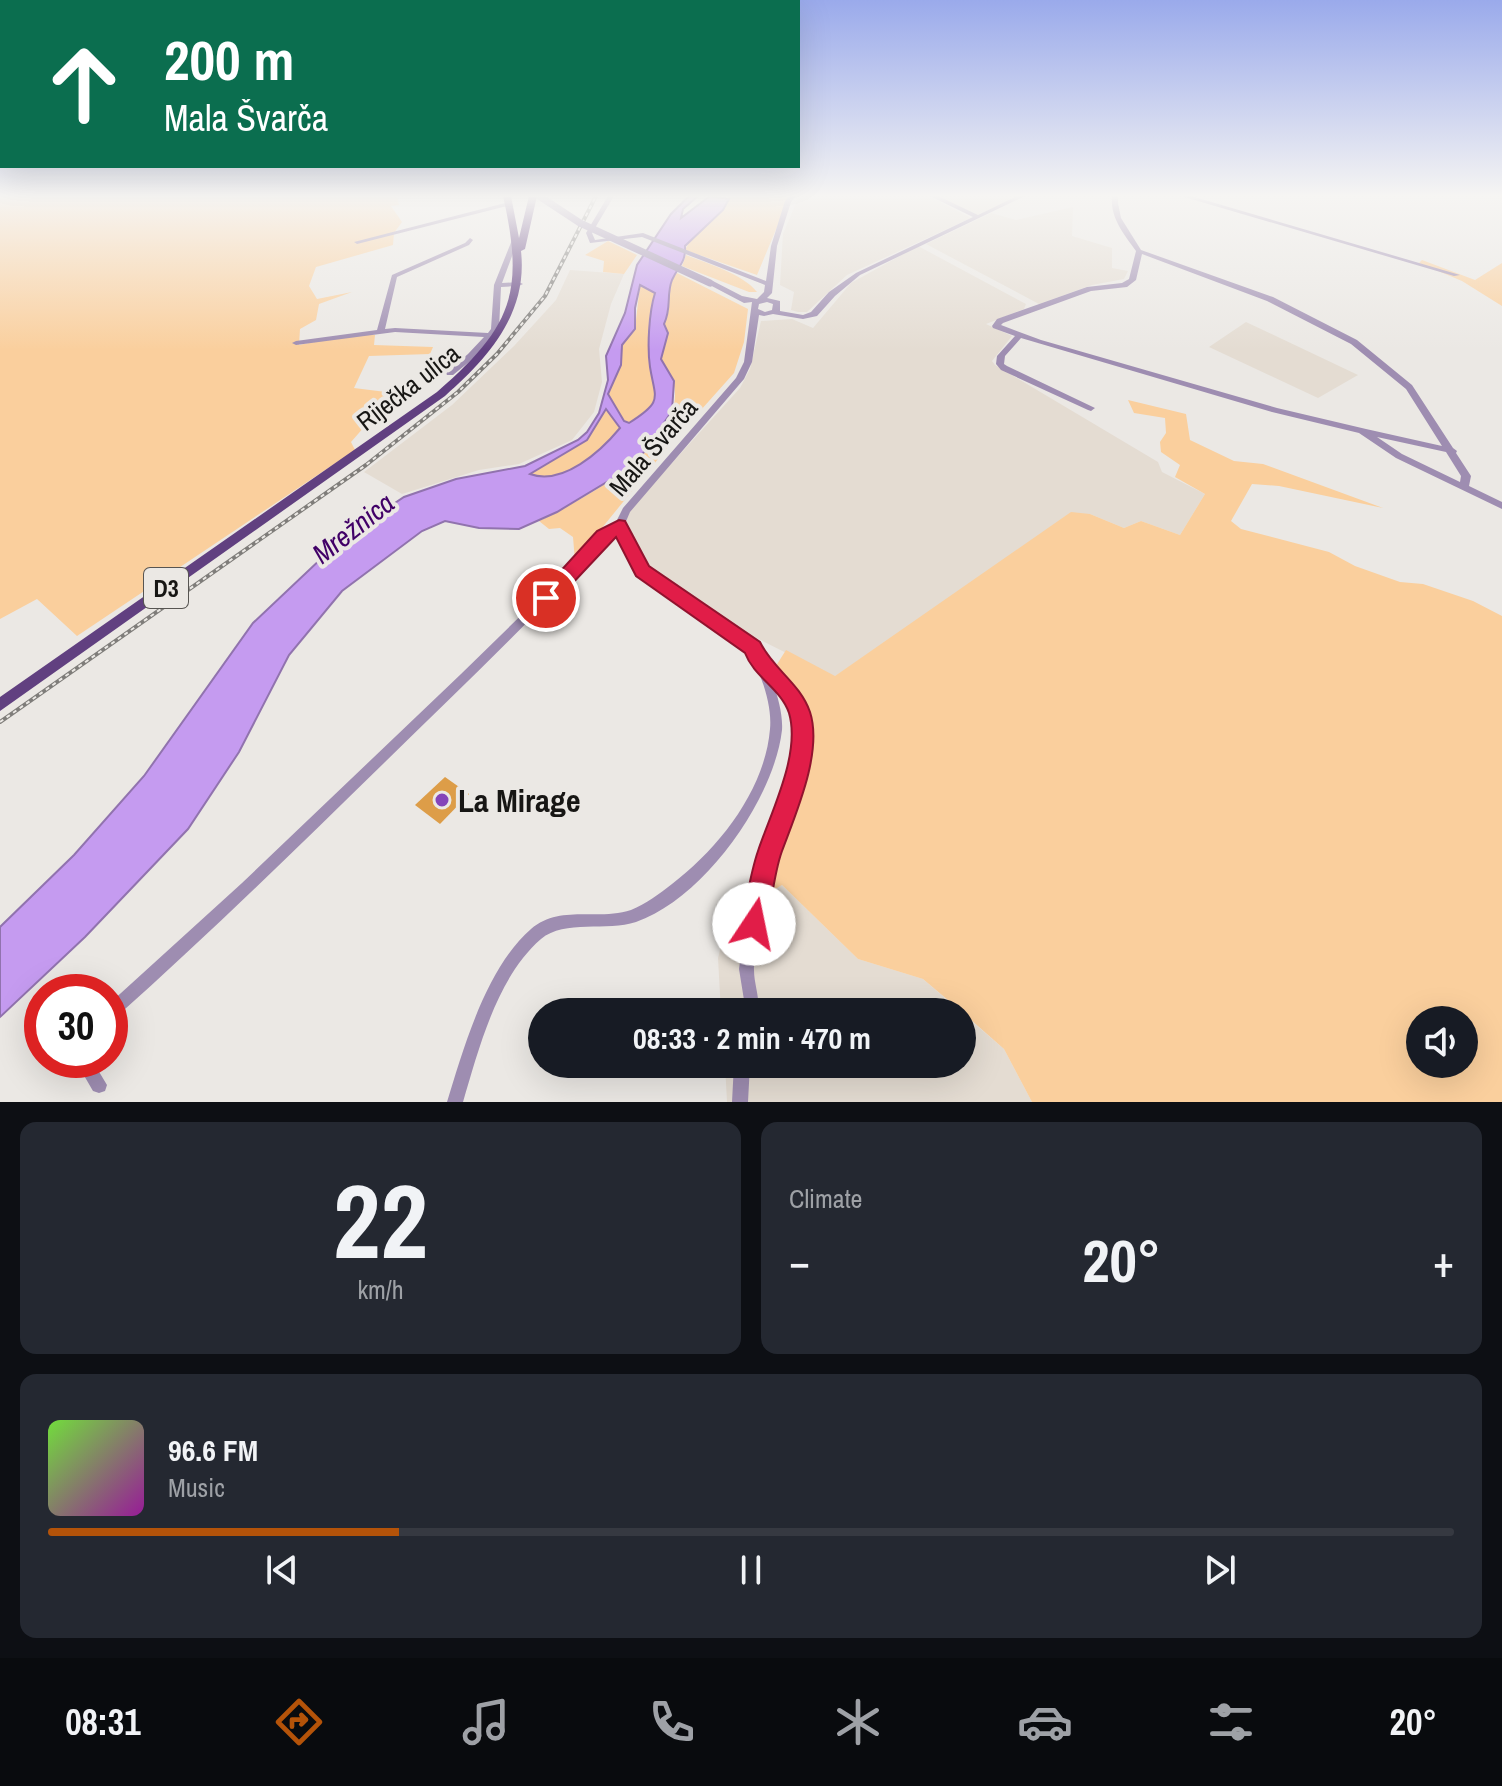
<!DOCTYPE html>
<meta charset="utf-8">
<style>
:root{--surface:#171b24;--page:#242831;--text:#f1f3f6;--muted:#9ea1a6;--line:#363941;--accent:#b45309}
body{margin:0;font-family:"Archivo Narrow",sans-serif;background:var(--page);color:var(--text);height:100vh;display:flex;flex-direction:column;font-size:30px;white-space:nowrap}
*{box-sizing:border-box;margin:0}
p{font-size:26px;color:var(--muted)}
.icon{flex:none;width:44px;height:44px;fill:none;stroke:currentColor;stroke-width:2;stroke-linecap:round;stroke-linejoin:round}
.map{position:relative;height:1102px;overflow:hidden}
.details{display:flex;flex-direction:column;gap:20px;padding:20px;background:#0d0f14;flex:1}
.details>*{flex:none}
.hud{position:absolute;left:0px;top:0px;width:800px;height:168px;box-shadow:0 8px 32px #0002;background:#0b6e4f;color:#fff;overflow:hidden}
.buttons{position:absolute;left:1406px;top:1006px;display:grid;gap:16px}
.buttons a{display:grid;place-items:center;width:72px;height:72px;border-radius:50%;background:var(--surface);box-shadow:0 8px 32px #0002;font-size:40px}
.speed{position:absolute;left:24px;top:974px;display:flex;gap:16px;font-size:40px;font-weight:700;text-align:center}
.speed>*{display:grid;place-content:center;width:104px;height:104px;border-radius:50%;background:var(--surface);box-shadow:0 8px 32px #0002;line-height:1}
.speed .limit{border:12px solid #d22;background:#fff;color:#111}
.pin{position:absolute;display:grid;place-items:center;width:68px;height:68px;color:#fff;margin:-34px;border:4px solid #fff;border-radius:50%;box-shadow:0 2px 8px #0007}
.me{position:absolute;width:88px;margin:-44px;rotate:11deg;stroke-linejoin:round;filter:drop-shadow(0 0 6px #0008)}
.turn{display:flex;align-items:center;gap:28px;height:168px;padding:0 32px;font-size:36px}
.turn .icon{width:104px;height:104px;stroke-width:2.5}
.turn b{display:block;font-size:56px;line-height:68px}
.big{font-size:60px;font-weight:700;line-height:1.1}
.details .card{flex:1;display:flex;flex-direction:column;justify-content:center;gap:12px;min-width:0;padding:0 28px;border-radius:16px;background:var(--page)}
.details .dial{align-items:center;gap:0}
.dial b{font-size:104px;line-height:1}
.song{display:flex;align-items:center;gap:24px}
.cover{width:96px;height:96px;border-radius:12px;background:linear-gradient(135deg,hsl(100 70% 55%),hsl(300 70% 35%))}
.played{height:8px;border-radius:4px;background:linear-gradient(90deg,var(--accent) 25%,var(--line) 25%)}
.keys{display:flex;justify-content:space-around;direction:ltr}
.heat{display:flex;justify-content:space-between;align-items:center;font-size:44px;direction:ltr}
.details .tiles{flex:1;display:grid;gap:20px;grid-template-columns:1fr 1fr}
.card:last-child{grid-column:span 2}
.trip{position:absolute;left:528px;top:998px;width:448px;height:80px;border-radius:40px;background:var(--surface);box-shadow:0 8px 32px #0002;font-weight:700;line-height:80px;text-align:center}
.tab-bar{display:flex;height:128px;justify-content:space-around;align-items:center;background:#090b0e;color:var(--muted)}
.tab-bar .icon{width:56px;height:56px}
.tab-bar .current{color:var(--accent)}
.tab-bar b{font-size:36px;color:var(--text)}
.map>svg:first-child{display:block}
.built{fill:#e4dcd2}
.green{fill:#facf9d;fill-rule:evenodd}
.water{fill:#c59bf0;stroke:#9173ae;stroke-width:2;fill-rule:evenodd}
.building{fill:#dd9d48}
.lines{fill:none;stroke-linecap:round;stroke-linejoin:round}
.minor{fill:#9e8db1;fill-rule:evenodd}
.major{fill:#614080;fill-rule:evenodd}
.rail-casing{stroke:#7f7d7a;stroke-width:4}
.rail{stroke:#ebe8e4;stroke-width:2;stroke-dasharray:4;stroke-linecap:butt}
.minor-bridge{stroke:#9e8db1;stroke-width:7}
.route{fill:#e11d48;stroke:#92132f;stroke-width:2}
.poi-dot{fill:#8444b9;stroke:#ebe8e4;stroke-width:3}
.labels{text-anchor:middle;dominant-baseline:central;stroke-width:8;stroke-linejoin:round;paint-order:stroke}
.shield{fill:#ebe8e4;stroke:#575552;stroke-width:2}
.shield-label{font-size:24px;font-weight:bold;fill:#171614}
.street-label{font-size:26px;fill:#171614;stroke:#ebe8e4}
.water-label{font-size:28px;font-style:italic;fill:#410067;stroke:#ebe8e4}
.near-poi-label{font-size:32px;font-weight:bold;fill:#171614;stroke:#ebe8e4;text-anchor:start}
</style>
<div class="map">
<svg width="1502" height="1102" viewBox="0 0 1502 1102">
<rect width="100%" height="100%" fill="#ebe8e4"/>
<!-- built -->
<path class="built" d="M799,196H928L971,218L847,275L807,312H798L791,310L794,292L780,285L783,234Z
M937,196H1017L978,215Z
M1073,207L1072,236L1112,248V268L1128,271L1124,279L1092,285L1039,304L926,244L991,213L1016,220Z
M918,246L1026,304L1024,309L986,324L1012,336L992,361L995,365L1158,462L1162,472L1205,494L1180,535L1141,521L1124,528L1090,514L925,615L834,677L711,615L648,569L624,526V516L740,388L750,369L761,321L792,319L813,328L851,283Z
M570,270L624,274L611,304L599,349L602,382L594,412L572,440L519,464L479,470L402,494L364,472L452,405L514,346L556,300Z
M1246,322L1358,375L1318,398L1209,347Z
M782,885L858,959L923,979L961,1012H721L718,958L730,911L751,904Z
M962,1013L1004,1049L1032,1102H727L725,1064H962Z"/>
<!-- green -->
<path class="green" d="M0,196H397L399,205L391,206L402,222L394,233L393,245L316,267L309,286L317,299L352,292L319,304L316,320L300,329L299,345L349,335H375L374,345L433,347L430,354L369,356L354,388L394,393L351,442L355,450L77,636L37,599L0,619Z
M728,196H790L757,275L685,250L693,235L727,204Z
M608,241L637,255L624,274L603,272L604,261L585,255Z
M686,255C709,264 743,274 757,292H749L682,266Z
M1422,260L1475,280L1502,263V306L1462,281L1419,263Z
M677,273L748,309L744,342L734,373L667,448L575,561L573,537L560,528L549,529L539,521C583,499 677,451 675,393C675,380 666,371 661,359L668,333L664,324C672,308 665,286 677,273Z
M640,285L655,293C649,312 647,347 650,367C655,399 664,401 629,423L624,421L608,394L621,365L622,345L635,329Z
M1128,400L1186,414L1190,440L1234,461L1263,464L1383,508L1279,486L1252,484L1231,521L1241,529L1329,552L1355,566L1400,582L1423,584L1473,601L1502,616V1102H1032L1004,1049L962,1012L923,979L858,959L782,885L751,904L762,856L779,819L795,733L788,700L769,677L786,650L835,676L1071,512L1090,514L1124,528L1141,521L1180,535L1205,494L1175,477L1180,465L1161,452L1160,442L1166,433L1165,418L1134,413ZM1420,1020H1464V1064H1420Z
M606,409L620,428C601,452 563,487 529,473C559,454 587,441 606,409Z"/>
<!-- water -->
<path class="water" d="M689,196H698L683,209L681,218L710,196L729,199L723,210L685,246C686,263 678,266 672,280C666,295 672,307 664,324L668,333L661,359L674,381L672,411L635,465L557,512L519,529L479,528L445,521L422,531L342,591L289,655L239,752L188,829L85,937L0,1017V927L74,855L144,776L253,623L344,537L404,497L456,479L525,466L578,440L587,432L599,413L608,380L606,356L625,313L637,265L671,214ZM640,285L655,293C649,312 647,347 650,367C655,399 664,401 629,423L624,421L608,394L621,365L622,345L635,329V308ZM606,409L620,428C601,451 563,486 530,474L587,440Z"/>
<!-- building -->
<path class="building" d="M445,777L469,794L440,824L415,805Z"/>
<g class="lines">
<!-- minor -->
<path class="minor" d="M608,196H614L592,233L595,240L643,233L766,281L771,246L785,201L789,196H796L791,202L777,246L772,293L767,298L780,301V311L803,315L811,312L829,292L856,273L973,217L930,196H938L978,215L1017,196H1025L860,275L835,296L817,316L803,319L773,314L764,316L759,315L752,362L744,379L630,512L624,526C630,539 636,551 646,562C674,597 720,612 752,642C758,648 762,656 767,662C781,676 797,690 804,709C821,758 776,853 765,904C760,925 753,948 754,970C754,984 760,997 758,1012H744V1000L739,969L743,940L756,882L782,806L794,753L796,731L793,712L784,695L773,683C778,697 783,715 782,730C774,800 703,899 636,922C607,932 565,919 541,939C497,977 479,1048 463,1102H447C464,1047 486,968 531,929C560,904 598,921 631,910C646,904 659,894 672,884C719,848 765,790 770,729C772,708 764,683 755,664C740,631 684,608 656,585C639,571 627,553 617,532L607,539C536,616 460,689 384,763C296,849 207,936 115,1018L110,1020V1003L242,883L461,674L546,591L601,533L615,524L623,508L736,378L744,362L752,302L744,303L706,283L713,281L742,296L757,299L764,292L765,285L642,237L590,243L586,233ZM767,302L773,304L772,310L765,312L758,309L759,304Z
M1112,196H1118V203L1121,218L1141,250L1273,297L1357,340L1412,385L1453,448L1457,451L1456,453L1471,476L1469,486L1502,502V509L1396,458L1359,433L1272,412L1021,338L1005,356L1004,364L1007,366L1095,408L1091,411L1088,410L1001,370L996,364L997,356L1015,336L993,328L992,326L997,319L1087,287L1122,283L1129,279L1136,251C1124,234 1110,218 1112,196ZM1142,254L1267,301L1351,344L1406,389L1442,446L1366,429L1277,408L1041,340L1001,325L1003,323L1091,291L1127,287L1136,280ZM1377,437L1446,452L1461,476L1460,482L1402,454Z
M1181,196H1191L1460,275L1454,276Z
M509,202L512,204L511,205L357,244L354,242Z
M470,238L473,240L469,245L397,277L385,329L395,328L488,333L491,329L494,285L512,240L517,239L518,240L502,283L519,282L523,284L519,286L501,287L499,329L474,358L453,375H447L446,373L468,354L484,337L395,332L296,345L292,343L296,341L377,330L392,275L465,243Z
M75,1060H92L107,1085L105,1091L99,1093L93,1091Z
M734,1064H750L748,1102H732Z"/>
<!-- major -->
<path class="major" d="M503,196H511L519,238L529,196H537L525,249L521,251C528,314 488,358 445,396L0,711V697L437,392C512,327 525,293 503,196Z"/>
<!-- rail casing -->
<g class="rail-casing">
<path id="rail" d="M0,722L366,465L458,392L497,354L545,296L596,196"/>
</g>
<!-- rail -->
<use href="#rail" class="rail"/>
<!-- minor-bridge -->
<path class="minor-bridge" d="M539,196L580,223L710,283"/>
</g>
<!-- sky -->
<linearGradient id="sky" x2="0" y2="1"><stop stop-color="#9aaaeb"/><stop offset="0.56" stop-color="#f6f5f3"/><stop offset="1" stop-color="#f6f5f3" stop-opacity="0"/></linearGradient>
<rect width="1502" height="350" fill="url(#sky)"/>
<!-- route -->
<path class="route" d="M619,520L625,521L649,566L760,642C773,669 800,683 810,712C823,752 796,813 782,851C774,873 772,900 767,924L763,933L754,936L745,933L741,924C747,900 750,874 758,851C771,812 801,754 789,713C781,689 754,677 745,653L636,576L616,537L553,604L546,606L536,598L597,531Z"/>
<!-- markers -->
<circle class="poi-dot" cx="442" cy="800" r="8"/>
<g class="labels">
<!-- shield labels -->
<rect class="shield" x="144" y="568" width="44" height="40" rx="6"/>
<g class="shield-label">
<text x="166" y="588">D3</text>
</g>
<!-- street labels -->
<g class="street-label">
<text transform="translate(408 387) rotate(-38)">Riječka ulica</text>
<text transform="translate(653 447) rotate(-49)">Mala Švarča</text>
</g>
<!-- water labels -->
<g class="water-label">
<text transform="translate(353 528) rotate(-38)">Mrežnica</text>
</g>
<!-- near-poi labels -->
<g class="near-poi-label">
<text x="458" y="800">La Mirage</text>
</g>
</g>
</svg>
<div class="buttons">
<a><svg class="icon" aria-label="sound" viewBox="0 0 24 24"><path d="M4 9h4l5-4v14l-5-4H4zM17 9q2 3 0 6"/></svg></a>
</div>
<div class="speed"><div class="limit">30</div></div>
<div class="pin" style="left:546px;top:598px;background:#d93025"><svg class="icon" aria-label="arrive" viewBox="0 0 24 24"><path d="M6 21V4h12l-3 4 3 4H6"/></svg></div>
<svg class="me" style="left:754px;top:924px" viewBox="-20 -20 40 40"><circle r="19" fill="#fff"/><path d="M0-13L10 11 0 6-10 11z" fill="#e11d48"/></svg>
<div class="trip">08:33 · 2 min · 470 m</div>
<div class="hud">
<div class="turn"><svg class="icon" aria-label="ahead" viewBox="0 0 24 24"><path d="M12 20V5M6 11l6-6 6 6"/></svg><div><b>200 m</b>Mala Švarča</div></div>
</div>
</div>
<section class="details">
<div class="tiles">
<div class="card dial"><b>22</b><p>km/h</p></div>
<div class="card"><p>Climate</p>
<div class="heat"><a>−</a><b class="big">20°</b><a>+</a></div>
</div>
<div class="card">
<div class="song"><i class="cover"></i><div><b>96.6 FM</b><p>Music</p></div></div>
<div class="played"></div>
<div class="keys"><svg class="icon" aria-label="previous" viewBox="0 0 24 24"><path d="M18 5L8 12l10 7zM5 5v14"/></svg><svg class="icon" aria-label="pause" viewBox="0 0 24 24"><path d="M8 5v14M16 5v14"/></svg><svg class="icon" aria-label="next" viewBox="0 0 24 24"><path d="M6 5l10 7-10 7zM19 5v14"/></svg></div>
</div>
</div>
</section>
<nav class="tab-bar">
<b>08:31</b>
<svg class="icon current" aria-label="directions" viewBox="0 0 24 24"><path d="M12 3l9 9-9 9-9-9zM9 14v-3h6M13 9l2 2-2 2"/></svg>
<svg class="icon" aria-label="music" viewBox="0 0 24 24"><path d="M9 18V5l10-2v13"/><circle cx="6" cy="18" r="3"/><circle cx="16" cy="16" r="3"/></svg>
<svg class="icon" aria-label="phone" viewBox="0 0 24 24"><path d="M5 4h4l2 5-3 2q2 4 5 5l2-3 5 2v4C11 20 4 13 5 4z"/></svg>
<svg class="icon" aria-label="climate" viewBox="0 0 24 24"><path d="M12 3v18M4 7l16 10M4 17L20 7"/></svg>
<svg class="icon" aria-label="car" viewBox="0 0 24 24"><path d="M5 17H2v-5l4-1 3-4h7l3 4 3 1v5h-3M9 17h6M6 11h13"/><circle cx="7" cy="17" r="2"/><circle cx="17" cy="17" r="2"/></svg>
<svg class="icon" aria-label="filters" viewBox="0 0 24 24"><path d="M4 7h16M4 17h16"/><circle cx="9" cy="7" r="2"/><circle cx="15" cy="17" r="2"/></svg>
<b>20°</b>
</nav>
